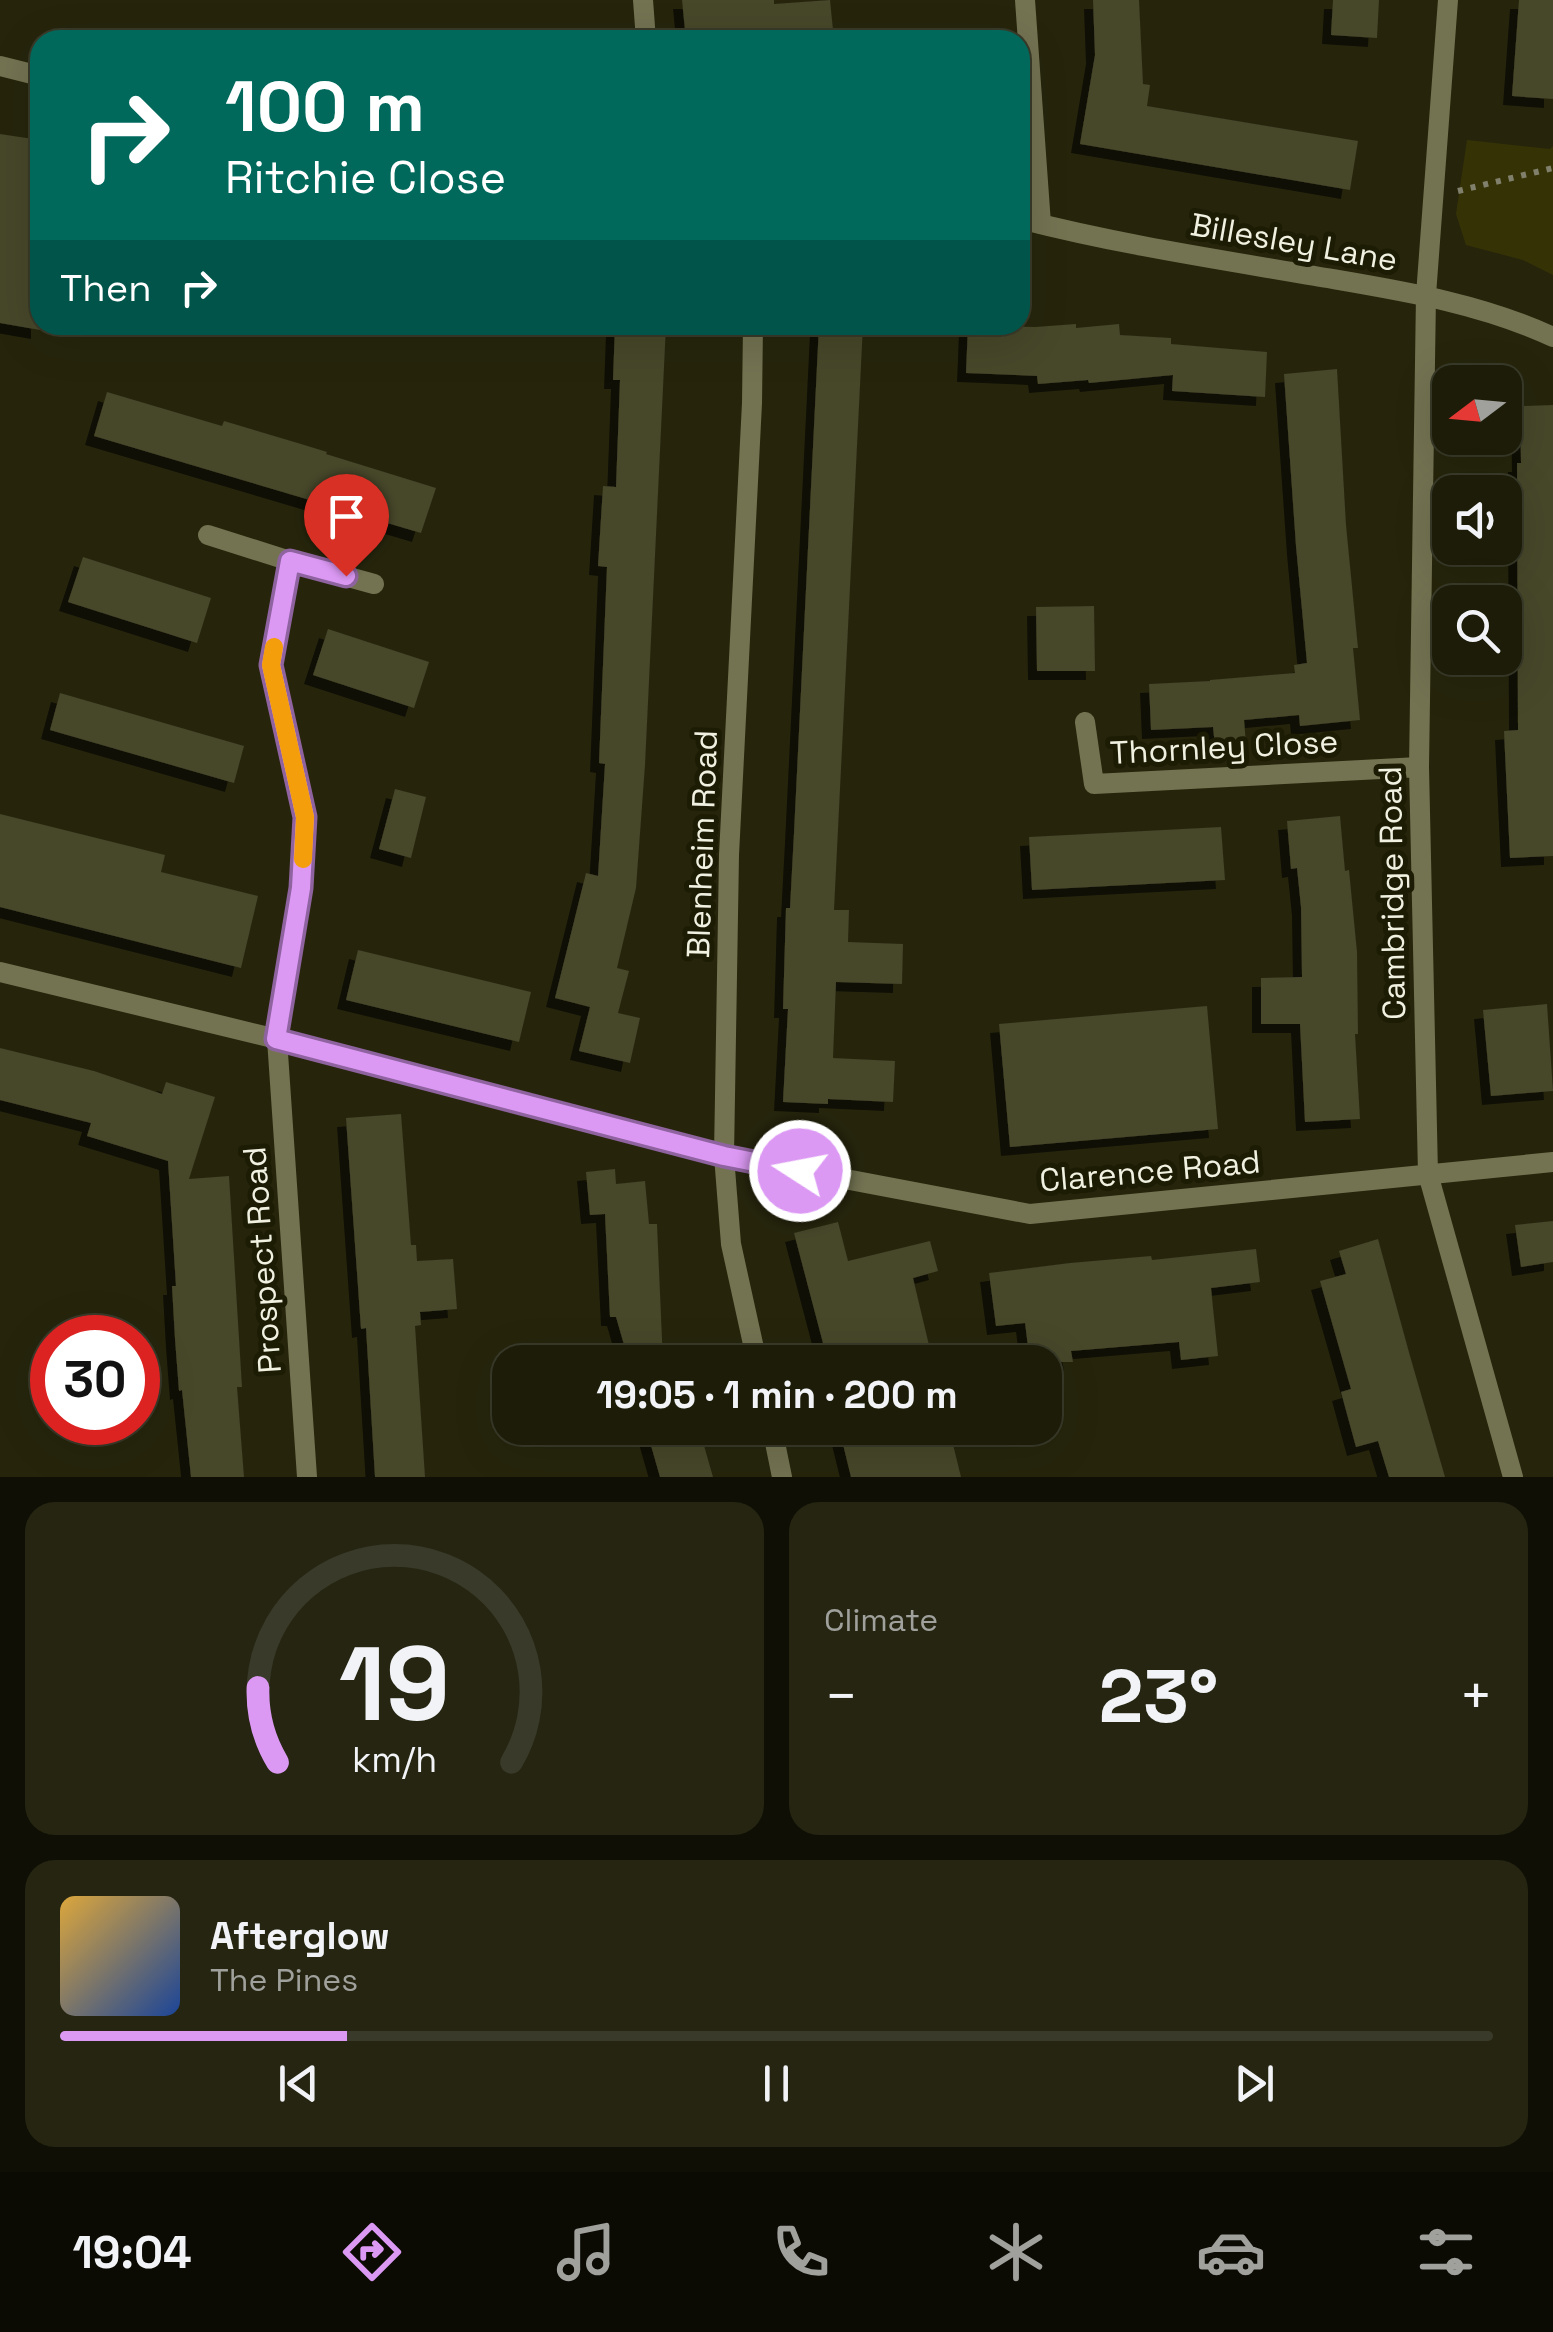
<!DOCTYPE html>
<meta charset="utf-8">
<style>
:root{--surface:#1c1c09;--page:#252512;--text:#f1f3f6;--muted:#a0a19c;--line:#3a3a2a;--accent:#dc99f4}
body{margin:0;font-family:"Space Grotesk",sans-serif;background:var(--page);color:var(--text);height:100vh;display:flex;flex-direction:column;font-size:38px;white-space:nowrap}
*{box-sizing:border-box;margin:0}
p{font-size:32px;color:var(--muted)}
.icon{flex:none;width:55px;height:55px;fill:none;stroke:currentColor;stroke-width:2;stroke-linecap:round;stroke-linejoin:round}
.map{position:relative;height:1477px;overflow:hidden}
.side{display:flex;flex-direction:column;gap:25px;padding:25px;background:#0f0f05;flex:1}
.side>*{flex:none}
.guide{position:absolute;left:30px;top:30px;width:1000px;height:305px;border-radius:30px;box-shadow:0 10px 40px #0002,0 0 0 2px var(--line);background:#00695c;color:#fff;overflow:hidden}
.needle{width:65px;rotate:254deg}
.buttons{position:absolute;left:1432px;top:365px;display:grid;gap:20px}
.buttons a{display:grid;place-items:center;width:90px;height:90px;border-radius:20px;background:var(--surface);box-shadow:0 10px 40px #0002,0 0 0 2px var(--line);font-size:50px}
.speed{position:absolute;left:30px;top:1315px;display:flex;gap:20px;font-size:50px;font-weight:700;text-align:center}
.speed>*{display:grid;place-content:center;width:130px;height:130px;border-radius:50%;background:var(--surface);box-shadow:0 10px 40px #0002,0 0 0 2px var(--line);line-height:1}
.speed .limit{border:15px solid #d22;background:#fff;color:#111}
.pin{position:absolute;display:grid;place-items:center;width:85px;height:85px;color:#fff;margin:-102px -42px;border-radius:50% 50% 50% 0;rotate:-45deg;box-shadow:0 0 10px #0007}
.pin .icon{rotate:45deg}
.me{position:absolute;width:110px;margin:-55px;rotate:281deg;stroke-linejoin:round;filter:drop-shadow(0 0 8px #0008)}
.turn{display:flex;align-items:center;gap:35px;height:210px;padding:0 30px;font-size:45px}
.turn .icon{width:130px;height:130px;stroke-width:2.5}
.turn b{display:block;font-size:70px;line-height:85px}
.then{display:flex;align-items:center;height:95px;padding:0 30px;background:#0003;gap:20px;font-size:38px}
.big{font-size:75px;font-weight:700;line-height:1.1}
.side .widget{flex:1;display:flex;flex-direction:column;justify-content:center;gap:15px;min-width:0;padding:0 35px;border-radius:30px;background:var(--page)}
.side .dial{align-items:center;gap:0}
.dial svg{height:260px;overflow:visible;fill:none;stroke:var(--line);stroke-width:7;stroke-linecap:round;text-anchor:middle}
.dial text{fill:var(--text);stroke:none}
.song{display:flex;align-items:center;gap:30px}
.cover{width:120px;height:120px;border-radius:15px;background:linear-gradient(135deg,hsl(40 70% 55%),hsl(220 70% 35%))}
.played{height:10px;border-radius:5px;background:linear-gradient(90deg,var(--accent) 20%,var(--line) 20%)}
.keys{display:flex;justify-content:space-around;direction:ltr}
.heat{display:flex;justify-content:space-between;align-items:center;font-size:55px;direction:ltr}
.side .tiles{flex:1;display:grid;gap:25px;grid-template-columns:1fr 1fr}
.widget:last-child{grid-column:span 2}
.trip{position:absolute;left:492px;top:1345px;width:570px;height:100px;border-radius:30px;background:var(--surface);box-shadow:0 10px 40px #0002,0 0 0 2px var(--line);font-weight:700;line-height:100px;text-align:center}
.dock{display:flex;height:160px;justify-content:space-around;align-items:center;background:#0b0b04;color:var(--muted)}
.dock .icon{width:70px;height:70px}
.dock .on{color:var(--accent)}
.dock b{font-size:45px;color:var(--text)}
.map>svg:first-child{display:block}
.green{fill:#353305}
.building{fill:#46462c;filter:url(#shadow)}
.lines{fill:none;stroke-linecap:round;stroke-linejoin:round}
.path{stroke:#81806c;stroke-width:6;stroke-dasharray:5 8;stroke-linecap:butt}
.minor{stroke:#737352;stroke-width:20}
.tertiary{stroke:#737352;stroke-width:20}
.route-casing{stroke:#8f639f;stroke-width:25}
.route{stroke:#dc99f4;stroke-width:18}
.slow{stroke:#f59e0b;stroke-width:18}
.labels{text-anchor:middle;dominant-baseline:central;stroke-width:10;stroke-linejoin:round;paint-order:stroke}
.street-label{font-size:32px;fill:#f1f1e2;stroke:#1c1b03}
</style>
<div class="map">
<svg width="1553" height="1477" viewBox="0 0 1553 1477">
<defs>
<filter id="shadow"><feDropShadow dx="-9" dy="9" stdDeviation="0" flood-color="#0009"/></filter>
</defs>
<rect width="100%" height="100%" fill="#26250c"/>
<!-- green -->
<path class="green" d="M1467,140L1550,149L1553,146V275L1523,260L1466,245L1456,214Z"/>
<!-- building -->
<path class="building" d="M682,0H774V4L830,0L834,40H686Z
M1093,0H1139L1143,84L1150,85L1147,106L1358,141L1350,190L1080,144L1095,55Z
M1333,0H1379L1377,38L1331,35Z
M1519,0H1553V99L1512,96Z
M0,134L40,140V330L0,323Z
M1076,324V328L1119,324L1120,335L1171,338V344L1267,352L1265,397L1172,391L1173,375L1089,383L1088,380L1038,384L1037,376L966,373L968,325L1035,327Z
M615,325H666L645,765L636,888L617,968L629,971L618,1013L640,1018L630,1063L579,1051L590,1007L555,998L586,873L598,876L605,764L599,763L607,567L598,566L603,486L616,487L620,380H613Z
M819,325H863L834,910H849L848,942L903,944L902,984L836,982L833,1058L895,1061L893,1102L828,1099V1104L783,1102L788,1009H783L786,908H790L794,833Z
M1337,369L1346,525L1358,648H1353L1360,720L1300,726L1299,715L1244,720L1246,744L1215,746L1213,727L1151,730L1149,684L1210,681V680L1295,673L1294,665L1307,663L1296,546L1284,374Z
M107,392L222,426L224,421L301,444L327,452L326,454L436,488L421,533L94,436Z
M1553,405V856L1510,858L1504,731L1518,730L1517,463H1521L1520,406Z
M83,557L211,598L197,643L68,602Z
M1094,606L1095,671H1037L1036,607Z
M328,629L429,662L414,708L313,675Z
M60,693L244,746L234,783L50,730Z
M395,789L426,797L411,858L379,849Z
M0,814L165,855L161,872L258,896L241,968L0,907Z
M1340,816L1345,871L1349,870L1357,952L1358,1034H1355L1360,1119L1305,1122L1300,1024H1261V978L1302,977L1301,907L1297,868L1291,869L1287,821Z
M1221,827L1225,880L1032,890L1029,837Z
M358,950L531,992L519,1042L346,1000Z
M1547,1004L1553,1091L1491,1096L1483,1010Z
M1207,1006L1218,1129L1010,1147L999,1024Z
M0,1048L94,1071L162,1094L166,1082L215,1097L189,1179L229,1176L242,1387H237L244,1477H191L182,1390L179,1391L175,1339L172,1286H176L168,1161L87,1136L91,1123L0,1100Z
M401,1114L411,1245H416L417,1261L453,1259L457,1309L420,1312L421,1325L415,1326L425,1477H375L366,1328L361,1329L346,1118Z
M615,1169L616,1184L645,1181L649,1224H657L663,1362H629L616,1317H610L605,1214L590,1215L586,1172Z
M1553,1221V1262L1521,1267L1515,1225Z
M838,1222L848,1261L930,1241L938,1271L913,1278L933,1362H828L794,1233Z
M1378,1239L1410,1356L1445,1477H1389L1378,1441L1356,1447L1341,1392L1351,1389L1320,1281L1346,1274L1339,1251Z
M1256,1249L1260,1282L1211,1288L1218,1356L1181,1360L1179,1342L1071,1351L1073,1362H1030L1025,1323L996,1326L989,1273L1070,1263L1151,1256L1152,1260Z
M646,1428H699L713,1477H660Z
M839,1428H949L961,1477H851Z"/>
<g class="lines">
<!-- path -->
<path class="path" d="M1458,191L1553,168"/>
<!-- minor -->
<path class="minor" d="M643,0L646,40
M1025,0L1041,224
M1448,0L1426,295L1419,767L1428,1174L1513,1477
M753,325L752,403L729,855L724,1156L731,1244L757,1362
M208,535L290,561L374,584
M290,561L271,665L305,817L301,888L277,1039L307,1477
M1085,722L1094,784L1419,767
M0,972L277,1039L724,1156L1030,1214L1553,1162
M772,1428L782,1477"/>
<!-- tertiary -->
<path class="tertiary" d="M0,66L40,76
M1020,219C1117,244 1216,259 1315,276C1396,290 1478,302 1553,337"/>
</g>
<g class="lines">
<!-- route casing -->
<g class="route-casing">
<path id="route" d="M346,576L290,561L271,665L305,817L301,888L276,1039L724,1156L800,1171"/>
</g>
<!-- route -->
<use href="#route" class="route"/>
<!-- slow -->
<path class="slow" d="M274,647L271,665L305,817L303,859"/>
</g>
<g class="labels">
<!-- street labels -->
<g class="street-label">
<text transform="translate(1294 242) rotate(10)">Billesley Lane</text>
<text transform="translate(1224 747) rotate(-3)">Thornley Close</text>
<text transform="translate(702 844) rotate(-88)">Blenheim Road</text>
<text transform="translate(1392 893) rotate(-91)">Cambridge Road</text>
<text transform="translate(1150 1171) rotate(-5)">Clarence Road</text>
<text transform="translate(262 1260) rotate(-94)">Prospect Road</text>
</g>
</g>
</svg>
<div class="buttons">
<a><svg class="needle" viewBox="-14 -14 28 28"><path d="M0-13l5 13h-10z" fill="#e53935"/><path d="M0 13l5-13h-10z" fill="#a0a19c"/></svg></a>
<a><svg class="icon" aria-label="sound" viewBox="0 0 24 24"><path d="M4 9h4l5-4v14l-5-4H4zM17 9q2 3 0 6"/></svg></a>
<a><svg class="icon" aria-label="search" viewBox="0 0 24 24"><circle cx="10" cy="10" r="6"/><path d="M15 15l6 6"/></svg></a>
</div>
<div class="speed"><div class="limit">30</div></div>
<div class="pin" style="left:346px;top:576px;background:#d93025"><svg class="icon" aria-label="arrive" viewBox="0 0 24 24"><path d="M6 21V4h12l-3 4 3 4H6"/></svg></div>
<svg class="me" style="left:800px;top:1171px" viewBox="-20 -20 40 40"><circle r="17" fill="#dc99f4" stroke="#fff" stroke-width="3"/><path d="M0-11L8 9 0 5-8 9z" fill="#fff"/></svg>
<div class="trip">19:05 · 1 min · 200 m</div>
<div class="guide">
<div class="turn"><svg class="icon" aria-label="right" viewBox="0 0 24 24"><path d="M7 20v-9h11M14 6l5 5-5 5"/></svg><div><b>100 m</b>Ritchie Close</div></div>
<div class="then">Then<svg class="icon" aria-label="right" viewBox="0 0 24 24"><path d="M7 20v-9h11M14 6l5 5-5 5"/></svg></div>
</div>
</div>
<section class="side">
<div class="tiles">
<div class="widget dial"><svg viewBox="0 0 100 80">
<path d="M14 69A42 42 0 1 1 86 69"/>
<path d="M14 69A42 42 0 0 1 8 46" stroke="#dc99f4"/>
<text x="50" y="56" font-size="32" font-weight="700">19</text>
<text x="50" y="72" font-size="11">km/h</text>
</svg></div>
<div class="widget"><p>Climate</p>
<div class="heat"><a>−</a><b class="big">23°</b><a>+</a></div>
</div>
<div class="widget">
<div class="song"><i class="cover"></i><div><b>Afterglow</b><p>The Pines</p></div></div>
<div class="played"></div>
<div class="keys"><svg class="icon" aria-label="previous" viewBox="0 0 24 24"><path d="M18 5L8 12l10 7zM5 5v14"/></svg><svg class="icon" aria-label="pause" viewBox="0 0 24 24"><path d="M8 5v14M16 5v14"/></svg><svg class="icon" aria-label="next" viewBox="0 0 24 24"><path d="M6 5l10 7-10 7zM19 5v14"/></svg></div>
</div>
</div>
</section>
<nav class="dock">
<b>19:04</b>
<svg class="icon on" aria-label="directions" viewBox="0 0 24 24"><path d="M12 3l9 9-9 9-9-9zM9 14v-3h6M13 9l2 2-2 2"/></svg>
<svg class="icon" aria-label="music" viewBox="0 0 24 24"><path d="M9 18V5l10-2v13"/><circle cx="6" cy="18" r="3"/><circle cx="16" cy="16" r="3"/></svg>
<svg class="icon" aria-label="phone" viewBox="0 0 24 24"><path d="M5 4h4l2 5-3 2q2 4 5 5l2-3 5 2v4C11 20 4 13 5 4z"/></svg>
<svg class="icon" aria-label="climate" viewBox="0 0 24 24"><path d="M12 3v18M4 7l16 10M4 17L20 7"/></svg>
<svg class="icon" aria-label="car" viewBox="0 0 24 24"><path d="M5 17H2v-5l4-1 3-4h7l3 4 3 1v5h-3M9 17h6M6 11h13"/><circle cx="7" cy="17" r="2"/><circle cx="17" cy="17" r="2"/></svg>
<svg class="icon" aria-label="filters" viewBox="0 0 24 24"><path d="M4 7h16M4 17h16"/><circle cx="9" cy="7" r="2"/><circle cx="15" cy="17" r="2"/></svg>
</nav>
